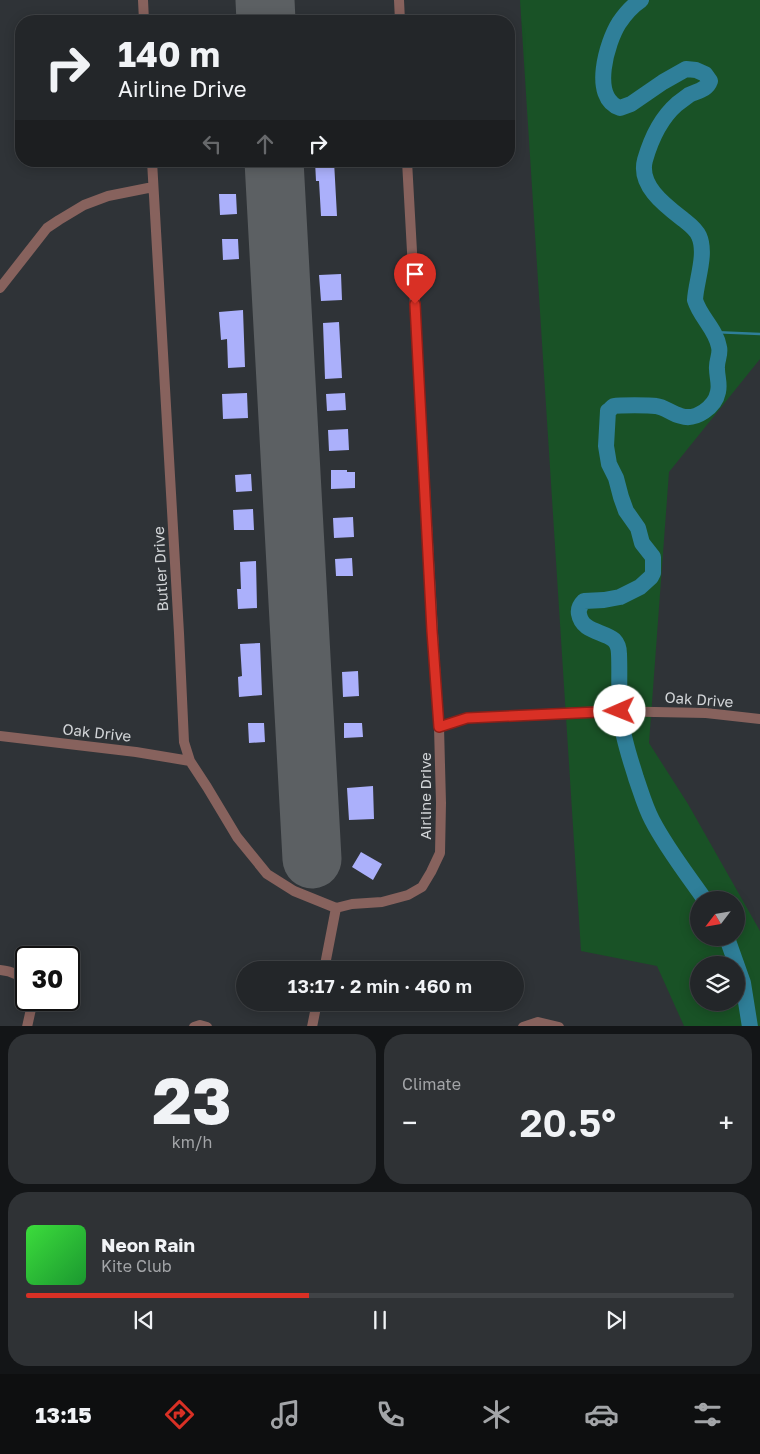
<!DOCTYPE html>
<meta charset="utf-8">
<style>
:root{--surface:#232629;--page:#2f3235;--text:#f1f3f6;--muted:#a3a5a8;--line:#404346;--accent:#d93025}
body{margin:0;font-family:"Golos Text",sans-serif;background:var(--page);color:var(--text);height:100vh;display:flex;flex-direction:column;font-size:19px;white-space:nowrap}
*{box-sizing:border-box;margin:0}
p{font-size:16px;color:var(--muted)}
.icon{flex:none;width:28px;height:28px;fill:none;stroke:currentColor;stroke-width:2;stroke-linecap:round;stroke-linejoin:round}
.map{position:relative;height:1026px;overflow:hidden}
.details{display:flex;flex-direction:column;gap:8px;padding:8px;background:#131517;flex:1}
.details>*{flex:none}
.guide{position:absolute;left:15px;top:15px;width:500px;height:152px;border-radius:20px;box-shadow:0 2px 12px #0003,0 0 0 1px var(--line);background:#232629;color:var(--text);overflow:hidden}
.needle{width:32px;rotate:239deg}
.tools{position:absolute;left:690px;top:891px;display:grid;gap:10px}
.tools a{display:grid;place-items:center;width:55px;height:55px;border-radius:50%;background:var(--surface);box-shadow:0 2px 12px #0003,0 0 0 1px var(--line);font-size:25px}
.speed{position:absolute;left:15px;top:946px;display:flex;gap:10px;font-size:25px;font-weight:700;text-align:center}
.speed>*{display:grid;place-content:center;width:65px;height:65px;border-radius:50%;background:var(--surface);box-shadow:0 2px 12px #0003,0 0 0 1px var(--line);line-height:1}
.speed .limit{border:2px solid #111;border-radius:8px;background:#fff;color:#111}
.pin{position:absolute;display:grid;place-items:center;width:42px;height:42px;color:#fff;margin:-51px -21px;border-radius:50% 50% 50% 0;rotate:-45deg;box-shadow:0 0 5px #0007}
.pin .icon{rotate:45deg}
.me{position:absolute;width:55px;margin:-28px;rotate:269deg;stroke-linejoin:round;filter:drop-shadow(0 0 4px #0008)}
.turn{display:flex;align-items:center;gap:18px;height:105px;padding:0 20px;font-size:22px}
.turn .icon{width:65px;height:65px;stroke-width:2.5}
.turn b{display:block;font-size:35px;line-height:42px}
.lanes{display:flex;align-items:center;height:48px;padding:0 20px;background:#0003;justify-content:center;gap:25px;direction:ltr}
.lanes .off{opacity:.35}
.big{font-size:38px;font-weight:600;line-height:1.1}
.details .card{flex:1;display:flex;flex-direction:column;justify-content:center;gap:8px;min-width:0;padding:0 18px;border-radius:20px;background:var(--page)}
.details .dial{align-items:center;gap:0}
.dial b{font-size:65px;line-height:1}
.song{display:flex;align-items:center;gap:15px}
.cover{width:60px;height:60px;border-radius:8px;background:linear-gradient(135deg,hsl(120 70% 55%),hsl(130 70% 35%))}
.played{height:5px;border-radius:2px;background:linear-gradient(90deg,var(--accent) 40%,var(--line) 40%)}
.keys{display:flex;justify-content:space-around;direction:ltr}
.heat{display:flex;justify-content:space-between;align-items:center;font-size:28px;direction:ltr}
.details .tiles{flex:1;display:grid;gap:8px;grid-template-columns:1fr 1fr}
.card:last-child{grid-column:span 2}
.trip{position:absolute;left:236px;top:961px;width:288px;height:50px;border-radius:25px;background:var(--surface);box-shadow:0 2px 12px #0003,0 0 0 1px var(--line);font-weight:600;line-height:50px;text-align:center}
.tab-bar{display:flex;height:80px;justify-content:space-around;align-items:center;background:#0e0f10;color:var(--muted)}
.tab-bar .icon{width:35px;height:35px}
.tab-bar .selected{color:var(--accent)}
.tab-bar b{font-size:22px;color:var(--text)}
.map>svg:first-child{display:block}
.green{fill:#195226;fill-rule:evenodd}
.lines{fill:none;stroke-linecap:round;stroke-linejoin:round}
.stream{stroke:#2f7f99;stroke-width:2.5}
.river{stroke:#2f7f99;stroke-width:16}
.runway{stroke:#5c6063;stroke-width:59}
.building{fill:#abb0fb}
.street{stroke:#87625d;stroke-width:10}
.route-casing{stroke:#8d1f18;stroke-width:12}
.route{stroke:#d93025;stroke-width:9}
.labels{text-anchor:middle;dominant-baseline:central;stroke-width:5;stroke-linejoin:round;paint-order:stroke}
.street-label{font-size:15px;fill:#d2d5d8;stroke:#2f3337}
</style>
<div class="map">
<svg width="760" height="1027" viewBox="0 0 760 1027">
<rect width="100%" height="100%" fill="#2f3337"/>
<!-- green -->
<path class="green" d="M520,0H760V359L669,472L649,743L688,804L760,931V1026H684L657,966L581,951ZM699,900H736V938H699ZM699,965H736V1002H699Z"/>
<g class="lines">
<!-- stream -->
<path class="stream" d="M713,332L760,334"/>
<!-- river -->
<path class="river" d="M641,0C632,6 625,14 619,23C607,42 590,98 620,108L631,104L663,82L686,69L696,70L705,74L710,81C707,90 697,91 689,95C685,98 681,101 677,104C661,118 651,139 645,160C638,186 666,206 684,220C689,224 696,229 699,236C707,254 696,281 695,300C700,317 716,329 719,347C721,355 716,361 717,369C717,377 720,384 718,392C715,407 696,421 681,416C672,414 665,407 656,406C650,405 619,405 614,406C612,407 610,410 608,411L606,446L609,464L616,478L621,497L626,511L638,528L642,543L653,557V573L651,577L640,587L620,597L604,600L584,601C580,605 578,609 579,614C582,632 603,631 614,640C618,644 619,649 619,654C620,676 618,697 621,719C623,739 630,758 636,778C641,792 645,807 652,820C667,849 687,874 705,900
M727,938L743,983L750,1027"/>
<!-- runway -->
<path class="runway" d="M265,0L266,21
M274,161L312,859"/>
</g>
<!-- building -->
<path class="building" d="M315,161H334L337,216H321L319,181H316Z
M219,194H236L237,214L220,215Z
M222,239H238L239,259L223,260Z
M341,274L342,300L321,301L319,275Z
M243,310L245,367L228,368L227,339L221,340L219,312Z
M339,322L342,378L325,379L323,323Z
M247,393L248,418L223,419L222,394Z
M345,393L346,410L327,411L326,394Z
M348,429L349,450L329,451L328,430Z
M331,470H347V472H355V488L331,489Z
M251,474L252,491L236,492L235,475Z
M253,509L254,530H234L233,510Z
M353,517L354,537L334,538L333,518Z
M352,558L353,576H336L335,559Z
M256,561L257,608L238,609L237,589H241L240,562Z
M260,643L262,695L239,697L238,677L242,676L240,644Z
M358,671L359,696L343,697L342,672Z
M248,723H264L265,742L249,743Z
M344,723H362L363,737L344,738Z
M373,786L374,819L349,820L347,788Z
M361,852L382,864L373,880L352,867Z"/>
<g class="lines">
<!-- street -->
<path class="street" d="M143,0L144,21
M399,0L400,21
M152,161L179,633L184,742L190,761L207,787L237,837L267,874L294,891L336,908
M0,288L47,228L59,220L84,205L108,196L153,187
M439,727L467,718L604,711L706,713L760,719
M0,736L136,752L190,761
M336,908L352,904L382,902L408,895L422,887L431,872L440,853L441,803L439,727L434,651L407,161
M0,970C10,971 21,975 26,984
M324,970L336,908
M27,1027L31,1009V1000
M194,1027L200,1025L207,1027
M312,1027L317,1002
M523,1027L538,1022L559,1027"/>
</g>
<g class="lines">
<!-- route casing -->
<g class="route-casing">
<path id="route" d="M415,304L432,631L439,727L467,718L620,711"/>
</g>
<!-- route -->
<use href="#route" class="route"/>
</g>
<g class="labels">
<!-- street labels -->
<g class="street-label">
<text transform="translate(160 569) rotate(-93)">Butler Drive</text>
<text transform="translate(699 699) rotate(4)">Oak Drive</text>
<text transform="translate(97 732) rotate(6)">Oak Drive</text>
<text transform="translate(425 796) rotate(-90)">Airline Drive</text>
</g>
</g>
</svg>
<div class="tools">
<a><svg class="needle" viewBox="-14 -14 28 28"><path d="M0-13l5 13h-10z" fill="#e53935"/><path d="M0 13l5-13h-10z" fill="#a3a5a8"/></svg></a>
<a><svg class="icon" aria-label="layers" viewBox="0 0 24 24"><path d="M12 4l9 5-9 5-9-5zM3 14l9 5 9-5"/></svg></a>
</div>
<div class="speed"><div class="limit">30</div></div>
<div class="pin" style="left:415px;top:304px;background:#d93025"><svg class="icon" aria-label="arrive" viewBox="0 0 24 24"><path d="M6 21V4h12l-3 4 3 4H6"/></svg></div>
<svg class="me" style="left:620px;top:711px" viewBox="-20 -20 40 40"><circle r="19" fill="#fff"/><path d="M0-13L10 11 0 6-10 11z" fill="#d93025"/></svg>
<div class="trip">13:17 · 2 min · 460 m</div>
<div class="guide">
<div class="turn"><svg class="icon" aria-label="right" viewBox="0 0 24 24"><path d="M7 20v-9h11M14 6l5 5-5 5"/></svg><div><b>140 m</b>Airline Drive</div></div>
<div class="lanes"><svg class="icon off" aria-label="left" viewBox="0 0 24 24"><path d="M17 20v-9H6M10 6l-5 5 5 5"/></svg><svg class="icon off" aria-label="ahead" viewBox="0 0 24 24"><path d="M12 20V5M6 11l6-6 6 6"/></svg><svg class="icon" aria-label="right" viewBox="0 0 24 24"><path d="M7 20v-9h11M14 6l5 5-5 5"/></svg></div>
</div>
</div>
<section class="details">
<div class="tiles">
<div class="card dial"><b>23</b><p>km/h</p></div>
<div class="card"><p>Climate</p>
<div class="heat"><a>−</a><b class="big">20.5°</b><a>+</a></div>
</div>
<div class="card">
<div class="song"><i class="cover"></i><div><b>Neon Rain</b><p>Kite Club</p></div></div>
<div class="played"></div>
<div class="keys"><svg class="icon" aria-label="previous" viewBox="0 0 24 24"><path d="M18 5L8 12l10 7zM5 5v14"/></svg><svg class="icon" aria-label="pause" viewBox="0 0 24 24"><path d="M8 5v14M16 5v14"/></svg><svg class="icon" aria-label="next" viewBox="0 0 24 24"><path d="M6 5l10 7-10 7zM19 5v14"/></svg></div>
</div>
</div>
</section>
<nav class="tab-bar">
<b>13:15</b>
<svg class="icon selected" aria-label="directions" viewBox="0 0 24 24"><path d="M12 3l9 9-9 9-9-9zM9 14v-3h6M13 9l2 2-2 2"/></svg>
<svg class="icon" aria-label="music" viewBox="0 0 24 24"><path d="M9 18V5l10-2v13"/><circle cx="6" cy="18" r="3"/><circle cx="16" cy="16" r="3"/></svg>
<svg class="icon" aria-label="phone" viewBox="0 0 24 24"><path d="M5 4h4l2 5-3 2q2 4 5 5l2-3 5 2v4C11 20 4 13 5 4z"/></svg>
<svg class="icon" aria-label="climate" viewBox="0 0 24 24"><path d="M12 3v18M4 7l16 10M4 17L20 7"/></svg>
<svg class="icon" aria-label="car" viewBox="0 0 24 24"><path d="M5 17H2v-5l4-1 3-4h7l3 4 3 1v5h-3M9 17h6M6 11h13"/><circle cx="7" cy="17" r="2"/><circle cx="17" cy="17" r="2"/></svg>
<svg class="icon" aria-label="filters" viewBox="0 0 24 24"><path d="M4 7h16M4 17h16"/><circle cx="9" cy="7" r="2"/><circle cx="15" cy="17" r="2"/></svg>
</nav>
